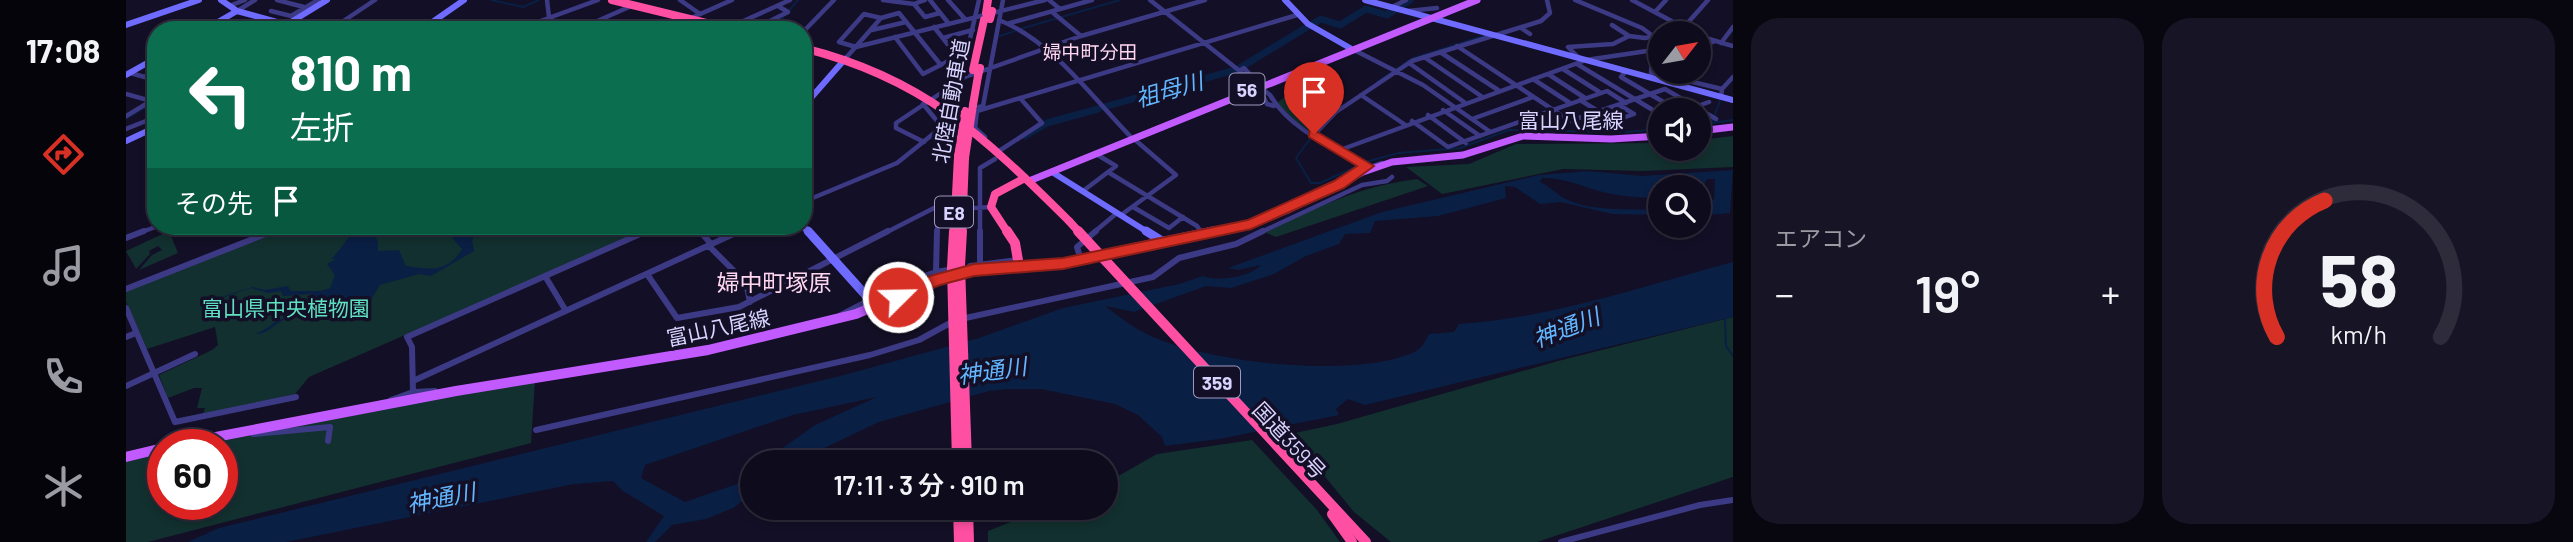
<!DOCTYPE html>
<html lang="ja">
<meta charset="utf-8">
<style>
:root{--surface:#0e0b1c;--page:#171425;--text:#f1f3f6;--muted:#9b9ba3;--line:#2e2b3b;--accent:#d93025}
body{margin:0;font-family:Barlow,"Noto Sans JP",sans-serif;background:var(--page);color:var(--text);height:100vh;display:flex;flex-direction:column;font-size:26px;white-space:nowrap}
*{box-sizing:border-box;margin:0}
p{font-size:23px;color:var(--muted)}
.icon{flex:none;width:38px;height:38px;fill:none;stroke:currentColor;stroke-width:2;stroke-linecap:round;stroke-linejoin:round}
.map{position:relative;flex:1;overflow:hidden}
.panel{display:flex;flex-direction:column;gap:18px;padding:18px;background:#08060f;width:840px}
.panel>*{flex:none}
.top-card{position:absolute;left:21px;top:21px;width:665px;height:214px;border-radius:28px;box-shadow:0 4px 10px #0003,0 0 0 2px var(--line);background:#0b6e4f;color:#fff;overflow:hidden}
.needle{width:46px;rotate:59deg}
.controls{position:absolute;left:1522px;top:21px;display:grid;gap:14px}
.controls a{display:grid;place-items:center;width:63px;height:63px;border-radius:50%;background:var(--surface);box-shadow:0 4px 10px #0003,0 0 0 2px var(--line);font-size:35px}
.speed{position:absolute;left:21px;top:429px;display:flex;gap:14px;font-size:35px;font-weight:700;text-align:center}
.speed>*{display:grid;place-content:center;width:91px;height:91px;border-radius:50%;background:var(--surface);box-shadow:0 4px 10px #0003,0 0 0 2px var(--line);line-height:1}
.speed .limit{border:10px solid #d22;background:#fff;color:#111}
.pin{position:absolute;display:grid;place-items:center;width:60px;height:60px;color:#fff;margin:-72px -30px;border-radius:50% 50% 50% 0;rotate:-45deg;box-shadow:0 0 7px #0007}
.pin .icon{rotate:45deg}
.me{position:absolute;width:77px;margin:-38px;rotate:67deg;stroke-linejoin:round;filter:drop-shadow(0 0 5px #0008)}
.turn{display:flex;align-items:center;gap:24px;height:147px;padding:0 28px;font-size:32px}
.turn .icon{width:91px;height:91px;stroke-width:2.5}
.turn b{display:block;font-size:49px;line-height:60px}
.then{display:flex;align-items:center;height:66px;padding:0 28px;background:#0003;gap:14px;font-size:26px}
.big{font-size:52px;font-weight:600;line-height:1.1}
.panel .widget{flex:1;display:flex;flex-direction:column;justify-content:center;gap:10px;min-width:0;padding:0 24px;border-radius:28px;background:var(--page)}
.panel .dial{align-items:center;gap:0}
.dial svg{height:182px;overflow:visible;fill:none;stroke:var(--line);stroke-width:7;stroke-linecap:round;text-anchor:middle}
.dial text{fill:var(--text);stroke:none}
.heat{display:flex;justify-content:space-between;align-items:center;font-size:38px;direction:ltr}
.panel .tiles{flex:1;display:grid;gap:18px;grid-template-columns:repeat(2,1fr)}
.trip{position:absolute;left:614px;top:450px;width:378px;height:70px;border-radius:35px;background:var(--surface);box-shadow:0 4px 10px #0003,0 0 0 2px var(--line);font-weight:600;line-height:70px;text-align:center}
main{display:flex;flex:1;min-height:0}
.menu{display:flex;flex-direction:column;width:126px;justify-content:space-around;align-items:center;background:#06040b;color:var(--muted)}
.menu .icon{width:49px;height:49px}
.menu .on{color:var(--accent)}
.menu b{font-size:32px;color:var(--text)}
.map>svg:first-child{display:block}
.green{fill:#12302f}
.water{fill:#0a1f44}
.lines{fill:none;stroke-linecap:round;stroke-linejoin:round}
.stream{stroke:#0a1f44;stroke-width:2}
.river{stroke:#0a1f44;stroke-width:7}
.street-far1{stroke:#3d3a85;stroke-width:4.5}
.street{stroke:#3d3a85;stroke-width:6}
.secondary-far1{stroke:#6f6bff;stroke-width:6}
.secondary{stroke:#6f6bff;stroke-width:9}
.primary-far1{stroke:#c25bff;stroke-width:7}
.primary{stroke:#c25bff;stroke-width:10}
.highway-far1{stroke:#ff4fa3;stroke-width:8}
.highway{stroke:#ff4fa3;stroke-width:10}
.highway-bridge-far1{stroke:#ff4fa3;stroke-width:8}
.highway-bridge{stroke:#ff4fa3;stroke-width:10}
.route{fill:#d93025;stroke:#8d1f18;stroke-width:2}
.labels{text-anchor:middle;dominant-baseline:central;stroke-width:7;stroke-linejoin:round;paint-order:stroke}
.far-neighbourhood-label{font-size:19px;fill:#ffd6f0;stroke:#130f26}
.shield{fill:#130f26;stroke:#9e99be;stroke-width:2}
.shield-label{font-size:19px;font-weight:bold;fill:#d9d4ff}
.street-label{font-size:21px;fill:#d9d4ff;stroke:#130f26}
.park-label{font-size:21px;fill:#5fe0c0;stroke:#130f26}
.water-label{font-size:23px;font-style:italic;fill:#62b6ff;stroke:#130f26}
.neighbourhood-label{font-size:23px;fill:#ffd6f0;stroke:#130f26}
</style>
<main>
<nav class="menu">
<b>17:08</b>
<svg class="icon on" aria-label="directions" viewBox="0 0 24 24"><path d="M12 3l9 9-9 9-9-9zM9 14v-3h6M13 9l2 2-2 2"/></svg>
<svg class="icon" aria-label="music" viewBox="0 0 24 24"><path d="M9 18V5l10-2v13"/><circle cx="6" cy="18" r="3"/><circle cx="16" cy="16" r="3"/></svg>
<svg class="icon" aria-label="phone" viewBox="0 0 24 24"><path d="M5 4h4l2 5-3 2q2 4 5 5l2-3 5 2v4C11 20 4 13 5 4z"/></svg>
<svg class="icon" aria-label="climate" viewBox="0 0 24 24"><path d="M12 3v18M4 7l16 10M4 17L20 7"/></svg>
</nav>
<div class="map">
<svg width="1607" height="542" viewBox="0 0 1607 542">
<rect width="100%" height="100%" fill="#130f26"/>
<!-- green -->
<path class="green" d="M1160,96L1171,102L1181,100L1201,120L1188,133L1171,125L1151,103Z
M1607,136V167L1517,171L1437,169L1316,194L1280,167L1343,164L1390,144L1535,143V149H1573V140Z
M1291,179L1302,186L1150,237L1138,232C1191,208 1233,186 1291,179Z
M164,226H529L183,377L169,394L77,414L79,408H71L76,388H68L42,398L33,375L86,350L92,345L89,327L21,349L0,302V291Z
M43,231L52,253L13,270L26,255L36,250L32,246L23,251L24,254L10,269L0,251Z
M1607,317V477L1411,542H1265L1228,512L1164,434L1211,424L1432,361Z
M409,381L405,443L22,542H0V457L37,448V504H96V444H53Z
M1126,440L1191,510L1214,542H862V531L920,508H980V483L1031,454Z"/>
<!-- water -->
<path class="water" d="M1607,170L1604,213L1573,216V206L1588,199L1589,179H1581L1573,194V187H1535V198C1514,198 1489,196 1469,190C1450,184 1437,178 1416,178L1414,182C1423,186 1428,192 1436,197C1464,213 1504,208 1535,210V215L1486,214L1435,202L1414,204L1389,187L1379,186L1380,198L1312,216L1249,221L1244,233L1219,234L1213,244L1180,256L1148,274L1105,288L1080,286L1008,312L979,306C992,316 1008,328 1023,335C1080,363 1234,380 1290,351C1296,348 1300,340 1303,334L1328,332L1333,324C1426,318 1517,286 1607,262V317L1239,405L1222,399L1210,409L1213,415L1093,439L1039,446L1036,437L1012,415L989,404L915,389H883L863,391L753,422L669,462H637L689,425L751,397L667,415L519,465L515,478L559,502L611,484L626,470V494L607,508L580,519L546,525L529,542H520L538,516L497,491L487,481L448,484L160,542H62L93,528L714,376L853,338L937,308L1053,284L1077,276C1092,282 1124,277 1135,265L1112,270L1102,268L1256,212L1413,175L1462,171L1516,176Z
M236,226H257L248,235L252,241V251L273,250L280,266C302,269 321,274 336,249L327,239L324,226H353L346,240L348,251L305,276L293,274L254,285L244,301L200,312L195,310C184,319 170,314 158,320C146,325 143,334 129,334C139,331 147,322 158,318C168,314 180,316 191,312L192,307H201L209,302H190L188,295L184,294L157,296L155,291L142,293L125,288L96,298L89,306L72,310L86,305L98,296L127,287L139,290L162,286L165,291H194L204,288L209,275L201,264L210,259H205C217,248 222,234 236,226Z"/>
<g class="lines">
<!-- stream -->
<path class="stream" d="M365,0L397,7L413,0
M894,29L994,0
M301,30L317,18
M573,30L576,28
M646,30L672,0
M874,36L889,31
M1251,82L1285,59L1360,35
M1207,111L1217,105
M0,119L30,101
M1586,123L1595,98
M1578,124L1607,120
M1192,128L1170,158L1185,183H1194L1234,165
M1500,132L1535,129
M1239,162L1273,153L1334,148L1383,130L1495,132
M1599,318L1600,346L1607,356"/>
<!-- river -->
<path class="river" d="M1185,25L1195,19L1214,25L1240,9L1261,15L1284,0
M1112,69L1183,26
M978,107L1109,70
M899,136L921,123L972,109"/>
<!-- street-far1 -->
<path class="street-far1" d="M151,0L178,7
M421,0L423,17L438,30
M554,0L574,14
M757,0L788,4
M799,0L788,4L799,17L814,13
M804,0L823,24
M822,0L839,19
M923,0L934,9
M1024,0L1144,95C1165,131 1207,146 1241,166
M1449,0L1516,28L1535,42
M1506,0L1568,33
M103,6L119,0
M1266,7L1280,0
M111,11L129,0
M145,11L165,16L192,0
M1282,11L1311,8
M926,12L955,36
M1529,12L1540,0
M755,18L738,14L713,42L730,47L919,0
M873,20C926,41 965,96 1004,136
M884,23L966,0
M1486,25L1503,36
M808,27L831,56
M1558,27L1582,0
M602,28L664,0
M1395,28L1404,34
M100,30L107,26L121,30
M204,30L249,0
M390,30L472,0
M451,30L503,7
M538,30L606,0
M626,30L662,12L652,6
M746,30L780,22
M677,32L708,0
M1542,33L1560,28
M1573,36L1607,46
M769,37L797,74L842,51
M817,38L847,30
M1595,43L1607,27
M1573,44L1587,42
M1331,46L1444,121L1539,89L1590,119
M1228,50L1297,85L1363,131
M1314,52L1372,90
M1298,57L1355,96
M1452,57L1442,47L1487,44L1503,36L1519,38L1535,35
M719,59L755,18L773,13L814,64
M1283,63L1338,102
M1451,64L1535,115
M1437,69L1475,93
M1113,71L1118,68L1130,81
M1500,71L1495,77L1551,110
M1525,72L1596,89
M4,73L30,80
M1422,74L1459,98
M1525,74L1526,52
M19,77L30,71
M1407,79L1444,103
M1135,92L1141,104L1148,106
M0,94L25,101
M1235,95L1278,124
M1595,97L1596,89L1607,77
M1454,100L1488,121L1508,114L1493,105
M797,104L816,127
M853,107L857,106L877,0
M1569,107L1583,102
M1317,110L1354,136
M1302,115L1340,143
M0,116L25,101
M1346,119L1407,97
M1286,121L1322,147L1481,91L1500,103
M1573,123L1575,125
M0,129L30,117
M1188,135L1210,112L1286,61L1415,21L1424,13L1421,0
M859,137L849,128L851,111L1171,15
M798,142L770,128V123L839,77L955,36L1079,0
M1214,150L1460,60L1535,49
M870,153L916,123L894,98
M982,172L1071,226L1076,233
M1230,172L1256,163
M957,191L990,166L970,154
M677,202L771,163L832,114L833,86L853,0
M1007,207L1043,228L1057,217
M847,208L865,207
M995,215L1050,175L1008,139
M570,226L576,233
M13,233L32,226
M142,233L160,226
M517,233L533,226
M611,233L626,226
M759,233L812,206L822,207
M811,233L812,206
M854,233V168L869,159
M967,233L991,213
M1133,233L1236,185L1261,181L1266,177"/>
<!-- street -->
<path class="street" d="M574,231L585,244
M811,231L810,272L828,269
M854,231V264
M0,238L18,231
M582,245L620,283L624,302
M955,260L951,247L970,231
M844,266L892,260
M521,274L551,318L613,307L762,231
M419,276L440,311
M0,289L147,231
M742,296L810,272
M0,308L49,422L170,397
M715,315L744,300L770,293
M835,319L1027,277L1053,258L1110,244L1137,231
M0,337L10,333
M287,381L614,231
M0,386L69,354
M287,392L286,347L281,337L521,231
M265,400L287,392L309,391
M410,430L744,355L793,340L826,322
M127,434L204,427L202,441
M1435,542L1574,505L1607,500"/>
<!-- secondary-far1 -->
<path class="secondary-far1" d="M95,0L111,11L180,30
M1159,0L1182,24L1224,48
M1239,0L1607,100
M0,25L73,0
M78,30L111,11
M152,30L201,0
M295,30L338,0
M0,75L30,58
M677,107L719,59
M0,141L30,127
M926,172L1023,233
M677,226L683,233"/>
<!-- secondary -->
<path class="secondary" d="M682,231L744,300
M1020,231L1036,241"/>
<!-- primary-far1 -->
<path class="primary-far1" d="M1573,131L1607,127
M903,181L1351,0
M1082,233L1125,224L1162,210L1237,172L1266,162L1337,155L1397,136L1485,139L1535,136"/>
<!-- primary -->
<path class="primary" d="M53,444L330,391L582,350L730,314L810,280L848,270L937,263L1090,231
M0,457L37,448"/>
<!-- highway-far1 -->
<path class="highway-far1" d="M486,0L609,30
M860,13L862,0
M677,48C798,78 857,136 943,221
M847,70L858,20
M847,105L852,76
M828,233L832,156
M836,233L839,158
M882,233L865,207L869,194L899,178"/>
<!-- highway -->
<path class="highway" d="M881,231L889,243L893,266
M834,266L836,231
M826,268L828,231
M832,508L833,542
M842,508L843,542
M1206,514L1226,542"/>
<!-- highway-bridge-far1 -->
<path class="highway-bridge-far1" d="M864,19L866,11
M852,76L854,68
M832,156L839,111
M839,158L847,105
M943,221L954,233"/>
<!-- highway-bridge -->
<path class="highway-bridge" d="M952,231L1240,542
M834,266L841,462
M826,268L831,462"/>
</g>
<!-- route -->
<path class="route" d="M1188,130L1248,166L1218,188L1125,229L937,269L848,276L814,285L772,303L763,297L766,292L804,276L848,264L937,258L1122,220L1208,181L1231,166L1183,137V131Z"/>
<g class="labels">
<!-- far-neighbourhood labels -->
<g class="far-neighbourhood-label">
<text x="964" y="51">婦中町分田</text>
</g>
<!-- shield labels -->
<g class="shield">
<rect x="1103.5" y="73.5" width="35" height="31" rx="5"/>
<rect x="809" y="196.5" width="38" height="31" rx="5"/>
<rect x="1068" y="366.5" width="46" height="31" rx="5"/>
</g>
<g class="shield-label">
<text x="1121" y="89">56</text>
<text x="828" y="212">E8</text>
<text x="1091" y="382">359</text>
</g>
<!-- street labels -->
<g class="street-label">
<text transform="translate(824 101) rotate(-80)">北陸自動車道</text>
<text x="1445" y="119">富山八尾線</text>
<text transform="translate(592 327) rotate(-12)">富山八尾線</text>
<text transform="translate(1164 440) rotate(47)">国道359号</text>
</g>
<!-- park labels -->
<g class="park-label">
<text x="160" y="307">富山県中央植物園</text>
</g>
<!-- water labels -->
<g class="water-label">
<text transform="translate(1043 89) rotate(-16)">祖母川</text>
<text transform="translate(1440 327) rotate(-21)">神通川</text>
<text transform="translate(866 370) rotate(-8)">神通川</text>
<text transform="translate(315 497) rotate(-11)">神通川</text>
</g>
<!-- neighbourhood labels -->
<g class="neighbourhood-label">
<text x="648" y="282">婦中町塚原</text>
</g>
</g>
</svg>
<div class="controls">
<a><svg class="needle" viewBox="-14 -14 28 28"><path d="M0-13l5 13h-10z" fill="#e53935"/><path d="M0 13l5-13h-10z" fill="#9b9ba3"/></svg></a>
<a><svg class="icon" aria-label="sound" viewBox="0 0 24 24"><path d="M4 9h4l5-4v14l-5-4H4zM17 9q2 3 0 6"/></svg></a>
<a><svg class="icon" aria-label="search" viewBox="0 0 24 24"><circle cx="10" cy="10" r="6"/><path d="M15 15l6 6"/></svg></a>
</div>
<div class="speed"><div class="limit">60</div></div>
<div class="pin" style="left:1188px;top:134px;background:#d93025"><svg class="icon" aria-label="arrive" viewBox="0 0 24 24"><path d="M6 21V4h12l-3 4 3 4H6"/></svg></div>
<svg class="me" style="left:772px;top:297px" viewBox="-20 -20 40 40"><circle r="17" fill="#d93025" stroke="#fff" stroke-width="3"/><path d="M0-11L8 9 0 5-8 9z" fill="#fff"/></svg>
<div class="trip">17:11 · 3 分 · 910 m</div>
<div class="top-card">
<div class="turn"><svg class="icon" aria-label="left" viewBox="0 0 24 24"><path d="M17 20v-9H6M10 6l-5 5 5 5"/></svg><div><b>810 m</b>左折</div></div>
<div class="then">その先<svg class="icon" aria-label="arrive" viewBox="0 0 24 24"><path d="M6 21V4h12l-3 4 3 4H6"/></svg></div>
</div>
</div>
<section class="panel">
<div class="tiles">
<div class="widget"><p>エアコン</p>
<div class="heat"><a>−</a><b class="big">19°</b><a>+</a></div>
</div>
<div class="widget dial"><svg viewBox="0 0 100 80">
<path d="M14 69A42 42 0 1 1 86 69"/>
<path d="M14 69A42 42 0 0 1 35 9" stroke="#d93025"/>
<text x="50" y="56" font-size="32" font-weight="700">58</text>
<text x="50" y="72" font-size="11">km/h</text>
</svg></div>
</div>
</section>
</main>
